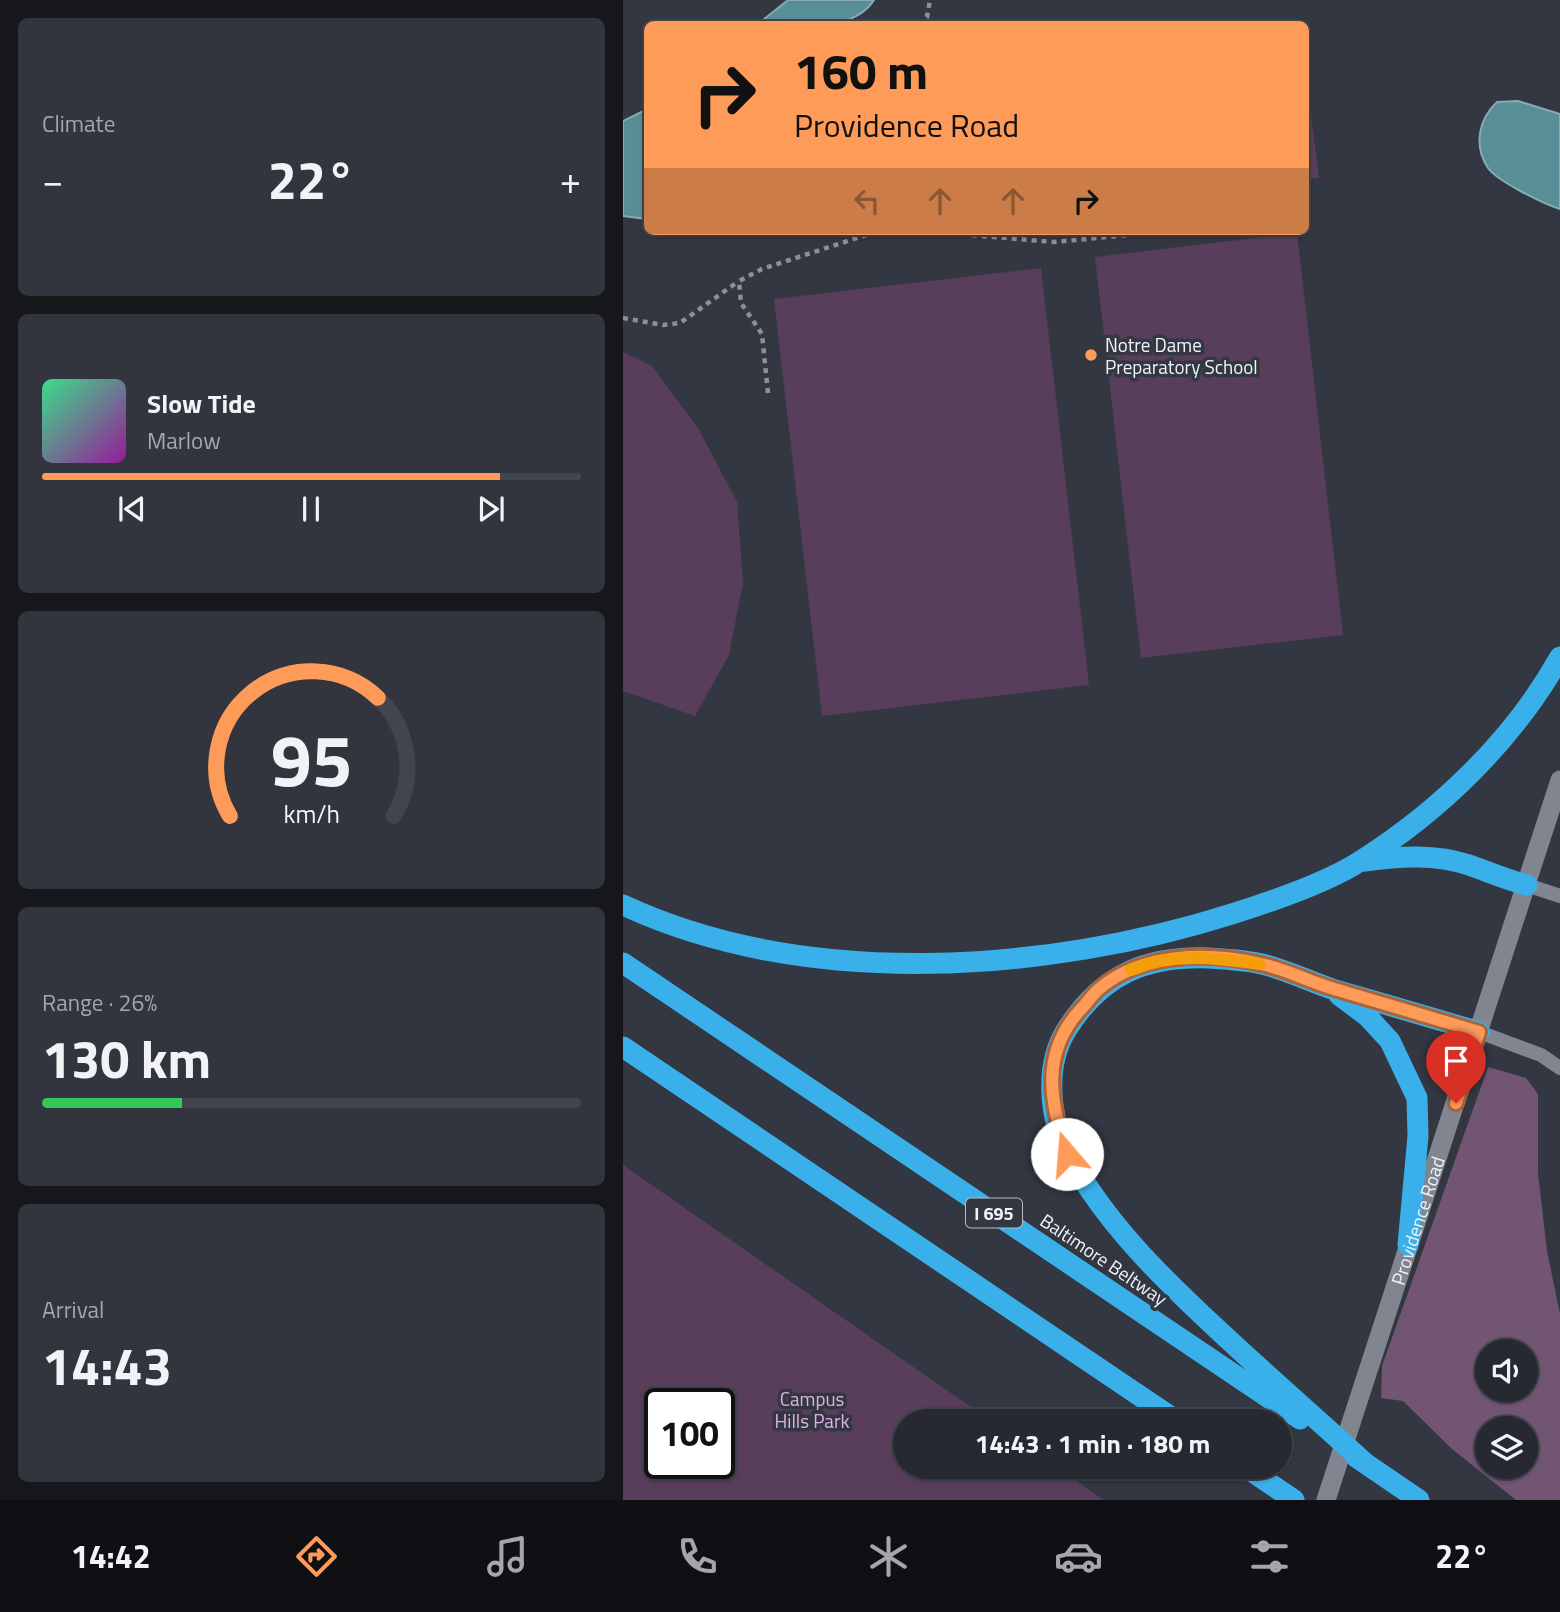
<!DOCTYPE html>
<meta charset="utf-8">
<style>
:root{--surface:#262931;--page:#32353d;--text:#f1f3f6;--muted:#a4a6ab;--line:#42454d;--accent:#ff9b59}
body{margin:0;font-family:"Titillium Web",sans-serif;background:var(--page);color:var(--text);height:100vh;display:flex;flex-direction:column;font-size:26px;white-space:nowrap}
*{box-sizing:border-box;margin:0}
p{font-size:23px;color:var(--muted)}
.icon{flex:none;width:38px;height:38px;fill:none;stroke:currentColor;stroke-width:2;stroke-linecap:round;stroke-linejoin:round}
.map{position:relative;flex:1;overflow:hidden}
.sheet{display:flex;flex-direction:column;gap:18px;padding:18px;background:#15171b;width:623px}
.sheet>*{flex:none}
.banner{position:absolute;left:21px;top:21px;width:665px;height:214px;border-radius:10px;box-shadow:0 2px 5px #0004,0 0 0 2px var(--line);background:#ff9b59;color:#111;overflow:hidden}
.buttons{position:absolute;left:852px;top:1339px;display:grid;gap:14px}
.buttons a{display:grid;place-items:center;width:63px;height:63px;border-radius:50%;background:var(--surface);box-shadow:0 2px 5px #0004,0 0 0 2px var(--line);font-size:35px}
.speed{position:absolute;left:21px;top:1388px;display:flex;gap:14px;font-size:35px;font-weight:700;text-align:center}
.speed>*{display:grid;place-content:center;width:91px;height:91px;border-radius:50%;background:var(--surface);box-shadow:0 2px 5px #0004,0 0 0 2px var(--line);line-height:1}
.speed .limit{border:4px solid #111;border-radius:10px;background:#fff;color:#111}
.pin{position:absolute;display:grid;place-items:center;width:60px;height:60px;color:#fff;margin:-72px -30px;border-radius:50% 50% 50% 0;rotate:-45deg;box-shadow:0 0 7px #0007}
.pin .icon{rotate:45deg}
.me{position:absolute;width:77px;margin:-38px;rotate:342deg;stroke-linejoin:round;filter:drop-shadow(0 0 5px #0008)}
.turn{display:flex;align-items:center;gap:24px;height:147px;padding:0 35px;font-size:32px}
.turn .icon{width:91px;height:91px;stroke-width:2.5}
.turn b{display:block;font-size:49px;line-height:60px}
.lanes{display:flex;align-items:center;height:66px;padding:0 35px;background:#0003;justify-content:center;gap:35px;direction:ltr}
.lanes .off{opacity:.35}
.big{font-size:52px;font-weight:700;line-height:1.1}
.sheet .tile{flex:1;display:flex;flex-direction:column;justify-content:center;gap:10px;min-width:0;padding:0 24px;border-radius:10px;background:var(--page)}
.sheet .dial{align-items:center;gap:0}
.dial svg{height:182px;overflow:visible;fill:none;stroke:var(--line);stroke-width:7;stroke-linecap:round;text-anchor:middle}
.dial text{fill:var(--text);stroke:none}
.song{display:flex;align-items:center;gap:21px}
.cover{width:84px;height:84px;border-radius:10px;background:linear-gradient(135deg,hsl(150 70% 55%),hsl(300 70% 35%))}
.played{height:7px;border-radius:4px;background:linear-gradient(90deg,var(--accent) 85%,var(--line) 85%)}
.keys{display:flex;justify-content:space-around;direction:ltr}
.heat{display:flex;justify-content:space-between;align-items:center;font-size:38px;direction:ltr}
.charge{height:10px;border-radius:5px;background:linear-gradient(90deg,#34c759 26%,var(--line) 0)}
.trip{position:absolute;left:270px;top:1409px;width:399px;height:70px;border-radius:35px;background:var(--surface);box-shadow:0 2px 5px #0004,0 0 0 2px var(--line);font-weight:700;line-height:70px;text-align:center}
.menu{display:flex;height:112px;justify-content:space-around;align-items:center;background:#0f1014;color:var(--muted)}
.menu .icon{width:49px;height:49px}
.menu .active{color:var(--accent)}
.menu b{font-size:32px;color:var(--text)}
main{display:flex;flex:1;min-height:0}
.map>svg:first-child{display:block}
.green{fill:#583e5b;fill-rule:evenodd}
.forest{fill:#715573;fill-rule:evenodd}
.water{fill:#588e95;stroke:#85acb3;stroke-width:2}
.lines{fill:none;stroke-linecap:round;stroke-linejoin:round}
.path{stroke:#8d9099;stroke-width:4.5;stroke-dasharray:5 5;stroke-linecap:butt}
.service{stroke:#808590;stroke-width:14}
.tertiary{stroke:#808590;stroke-width:19}
.motorway{stroke:#3ab0eb;stroke-width:21}
.route-casing{stroke:#a6653a;stroke-width:18}
.route{stroke:#ff9b59;stroke-width:12}
.slow{stroke:#f59e0b;stroke-width:12}
.poi-dot{fill:#ff9b59;stroke:#333741;stroke-width:2.5}
.labels{text-anchor:middle;dominant-baseline:central;stroke-width:7;stroke-linejoin:round;paint-order:stroke}
.shield{fill:#333741;stroke:#b7bac1;stroke-width:2}
.shield-label{font-size:18px;font-weight:bold;fill:#eff2f8}
.poi-label{font-size:19px;fill:#eff2f8;stroke:#333741;text-anchor:start}
.street-label{font-size:19px;fill:#eff2f8;stroke:#333741}
.park-label{font-size:19px;fill:#e0b0e4;stroke:#333741}
</style>
<main>
<section class="sheet">
<div class="tile"><p>Climate</p>
<div class="heat"><a>−</a><b class="big">22°</b><a>+</a></div>
</div>
<div class="tile">
<div class="song"><i class="cover"></i><div><b>Slow Tide</b><p>Marlow</p></div></div>
<div class="played"></div>
<div class="keys"><svg class="icon" aria-label="previous" viewBox="0 0 24 24"><path d="M18 5L8 12l10 7zM5 5v14"/></svg><svg class="icon" aria-label="pause" viewBox="0 0 24 24"><path d="M8 5v14M16 5v14"/></svg><svg class="icon" aria-label="next" viewBox="0 0 24 24"><path d="M6 5l10 7-10 7zM19 5v14"/></svg></div>
</div>
<div class="tile dial"><svg viewBox="0 0 100 80">
<path d="M14 69A42 42 0 1 1 86 69"/>
<path d="M14 69A42 42 0 0 1 79 17" stroke="#ff9b59"/>
<text x="50" y="56" font-size="32" font-weight="700">95</text>
<text x="50" y="72" font-size="11">km/h</text>
</svg></div>
<div class="tile"><p>Range · 26%</p><b class="big">130 km</b><div class="charge"></div></div>
<div class="tile"><p>Arrival</p><b class="big">14:43</b></div>
</section>
<div class="map">
<svg width="937" height="1500" viewBox="0 0 937 1500">
<rect width="100%" height="100%" fill="#333741"/>
<!-- green -->
<path class="green" d="M682,69L696,178L683,179H682Z
M674,233L720,635L518,658L472,257Z
M418,268L466,685L199,716L151,299Z
M0,352L29,366L75,428L114,502L120,583L106,655L72,716L0,691Z
M0,1165L368,1421H282V1466L433,1467L481,1500H0ZM37,1404H96V1463H37Z"/>
<!-- forest -->
<path class="forest" d="M865,1067L903,1078L915,1094V1173L924,1251L937,1314V1500H893L829,1449L780,1401L758,1398L759,1366ZM864,1351H903V1390H864ZM864,1428H903V1466H864Z"/>
<!-- water -->
<path class="water" d="M165,0H251C230,34 170,25 135,24Z
M895,101L937,114V209C921,204 874,181 865,168C850,145 856,119 874,102Z
M24,109V219L0,216V121Z"/>
<g class="lines">
<!-- path -->
<path class="path" d="M296,24L304,17L307,0
M299,231L431,242L506,235L512,231
M0,318L40,325L57,323L116,281
M145,393L139,334L118,303L116,281L139,269L243,235L248,231
M812,1081L824,1043"/>
<!-- service -->
<path class="service" d="M904,885L937,896
M856,1032L918,1055L937,1068"/>
<!-- tertiary -->
<path class="tertiary" id="s1" d="M703,1500L937,780"/>
<!-- motorway -->
<path class="motorway" d="M742,861C777,856 813,854 846,865C866,872 884,880 904,885
M0,905C183,990 424,973 612,913C650,901 706,882 739,860C818,810 891,739 937,657
M0,963L677,1419
M716,995L744,1016L767,1041L794,1098L795,1136L785,1245
M0,1047L554,1421
M733,1457L796,1500
M742,1463C693,1418 642,1374 593,1328C537,1276 483,1223 446,1156C426,1119 421,1065 444,1029C479,974 523,956 586,958C603,959 623,960 639,964C663,970 686,981 709,989C758,1003 807,1017 856,1032
M621,1466L671,1500"/>
</g>
<g class="lines">
<!-- route casing -->
<g class="route-casing">
<path id="route" d="M444,1154C427,1103 417,1053 458,1009C464,1003 469,995 476,989C519,952 585,952 638,964C662,969 685,981 708,988C758,1003 807,1017 856,1032L833,1103"/>
</g>
<!-- route -->
<use href="#route" class="route"/>
<!-- slow -->
<path class="slow" d="M508,970C550,952 593,958 637,964"/>
</g>
<!-- markers -->
<circle class="poi-dot" cx="468" cy="355" r="7"/>
<g class="labels">
<!-- shield labels -->
<rect class="shield" x="343" y="1198.5" width="56" height="29" rx="5"/>
<g class="shield-label">
<text x="371" y="1213">I 695</text>
</g>
<!-- poi labels -->
<g class="poi-label">
<text x="482" y="344">Notre Dame<tspan x="482" dy="22">Preparatory School</tspan></text>
</g>
<!-- street labels -->
<g class="street-label">
<text stroke="none"><textPath href="#s1" startOffset="294">Providence Road</textPath></text>
<text transform="translate(481 1259) rotate(34)">Baltimore Beltway</text>
</g>
<!-- park labels -->
<g class="park-label">
<text x="189" y="1398">Campus<tspan x="189" dy="22">Hills Park</tspan></text>
</g>
</g>
</svg>
<div class="buttons">
<a><svg class="icon" aria-label="sound" viewBox="0 0 24 24"><path d="M4 9h4l5-4v14l-5-4H4zM17 9q2 3 0 6"/></svg></a>
<a><svg class="icon" aria-label="layers" viewBox="0 0 24 24"><path d="M12 4l9 5-9 5-9-5zM3 14l9 5 9-5"/></svg></a>
</div>
<div class="speed"><div class="limit">100</div></div>
<div class="pin" style="left:833px;top:1103px;background:#d93025"><svg class="icon" aria-label="arrive" viewBox="0 0 24 24"><path d="M6 21V4h12l-3 4 3 4H6"/></svg></div>
<svg class="me" style="left:444px;top:1154px" viewBox="-20 -20 40 40"><circle r="19" fill="#fff"/><path d="M0-13L10 11 0 6-10 11z" fill="#ff9b59"/></svg>
<div class="trip">14:43 · 1 min · 180 m</div>
<div class="banner">
<div class="turn"><svg class="icon" aria-label="right" viewBox="0 0 24 24"><path d="M7 20v-9h11M14 6l5 5-5 5"/></svg><div><b>160 m</b>Providence Road</div></div>
<div class="lanes"><svg class="icon off" aria-label="left" viewBox="0 0 24 24"><path d="M17 20v-9H6M10 6l-5 5 5 5"/></svg><svg class="icon off" aria-label="ahead" viewBox="0 0 24 24"><path d="M12 20V5M6 11l6-6 6 6"/></svg><svg class="icon off" aria-label="ahead" viewBox="0 0 24 24"><path d="M12 20V5M6 11l6-6 6 6"/></svg><svg class="icon" aria-label="right" viewBox="0 0 24 24"><path d="M7 20v-9h11M14 6l5 5-5 5"/></svg></div>
</div>
</div>
</main>
<nav class="menu">
<b>14:42</b>
<svg class="icon active" aria-label="directions" viewBox="0 0 24 24"><path d="M12 3l9 9-9 9-9-9zM9 14v-3h6M13 9l2 2-2 2"/></svg>
<svg class="icon" aria-label="music" viewBox="0 0 24 24"><path d="M9 18V5l10-2v13"/><circle cx="6" cy="18" r="3"/><circle cx="16" cy="16" r="3"/></svg>
<svg class="icon" aria-label="phone" viewBox="0 0 24 24"><path d="M5 4h4l2 5-3 2q2 4 5 5l2-3 5 2v4C11 20 4 13 5 4z"/></svg>
<svg class="icon" aria-label="climate" viewBox="0 0 24 24"><path d="M12 3v18M4 7l16 10M4 17L20 7"/></svg>
<svg class="icon" aria-label="car" viewBox="0 0 24 24"><path d="M5 17H2v-5l4-1 3-4h7l3 4 3 1v5h-3M9 17h6M6 11h13"/><circle cx="7" cy="17" r="2"/><circle cx="17" cy="17" r="2"/></svg>
<svg class="icon" aria-label="filters" viewBox="0 0 24 24"><path d="M4 7h16M4 17h16"/><circle cx="9" cy="7" r="2"/><circle cx="15" cy="17" r="2"/></svg>
<b>22°</b>
</nav>
